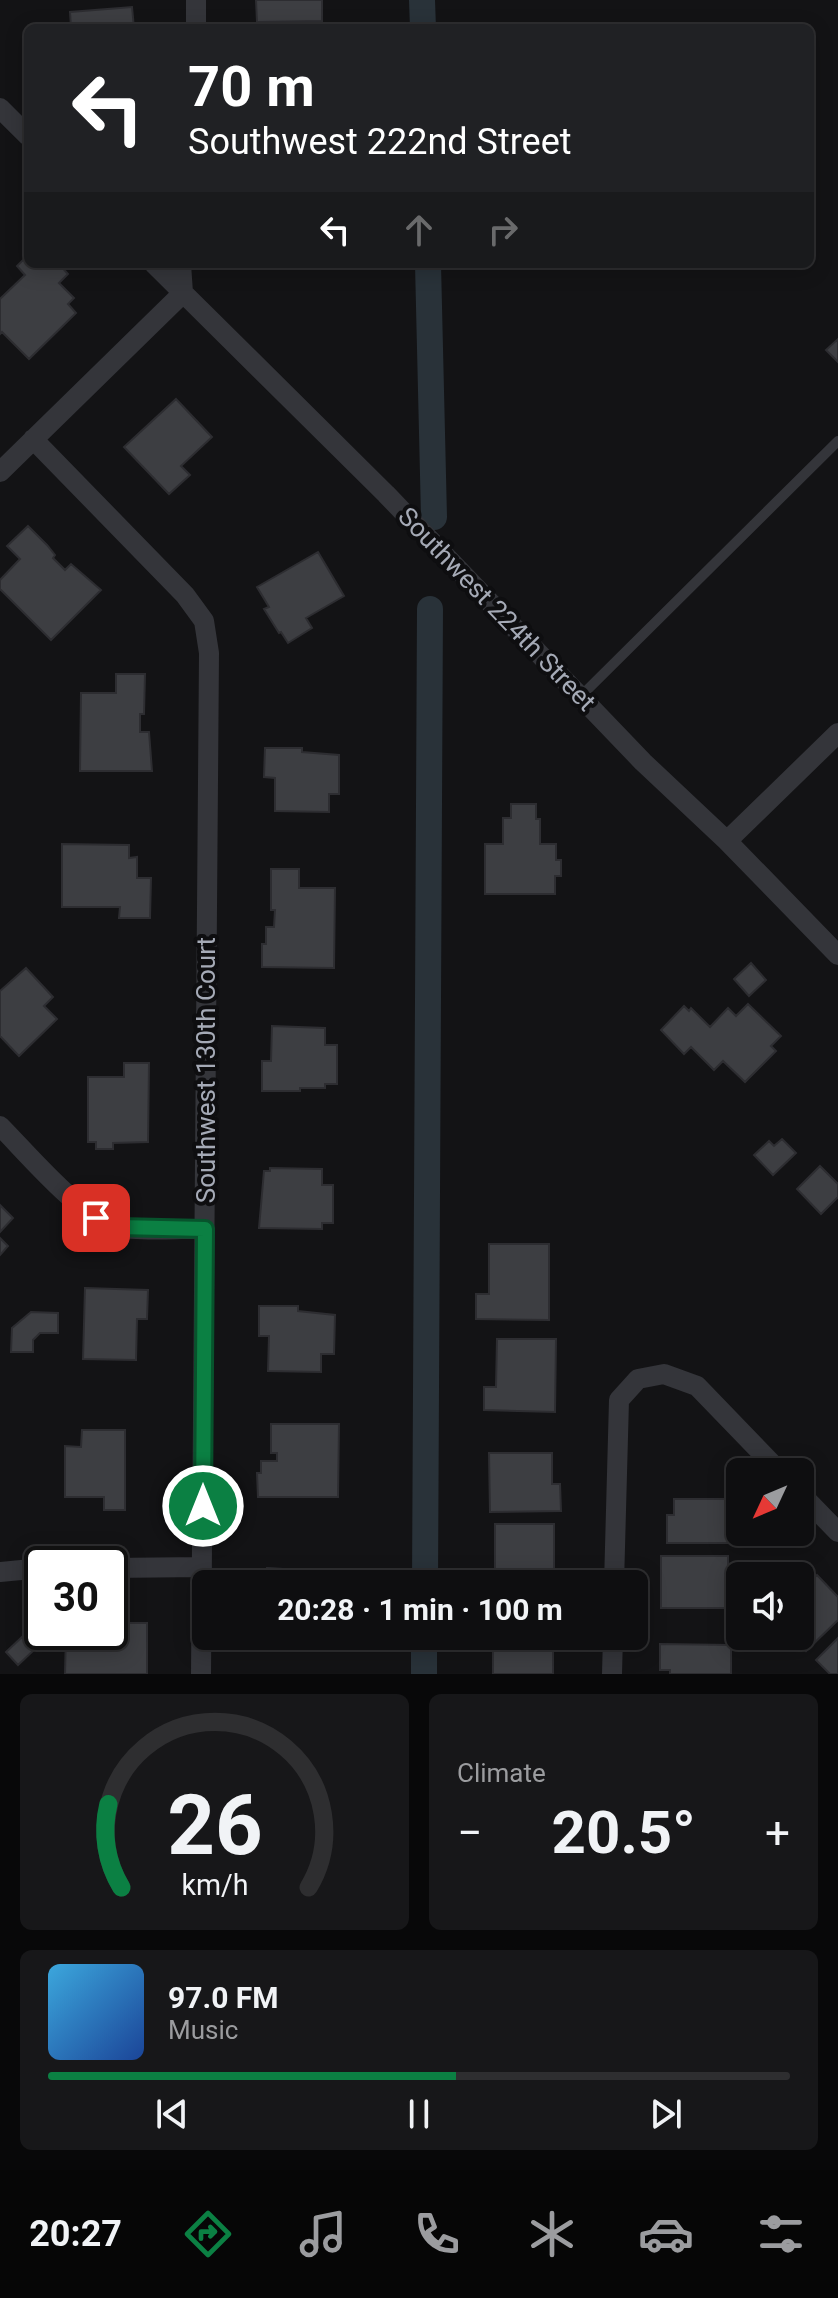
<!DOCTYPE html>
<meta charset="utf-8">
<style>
:root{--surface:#0e0e10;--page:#171719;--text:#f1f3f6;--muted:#9b9c9f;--line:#2e2e30;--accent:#0b8043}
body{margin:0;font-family:Roboto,sans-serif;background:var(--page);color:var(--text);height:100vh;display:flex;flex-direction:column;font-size:30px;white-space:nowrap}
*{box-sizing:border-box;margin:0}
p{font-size:26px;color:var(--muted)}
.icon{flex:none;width:44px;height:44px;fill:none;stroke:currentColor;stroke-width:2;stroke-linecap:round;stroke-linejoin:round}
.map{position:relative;height:1674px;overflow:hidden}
.drawer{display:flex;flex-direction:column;gap:20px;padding:20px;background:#080809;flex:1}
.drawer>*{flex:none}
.top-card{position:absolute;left:24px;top:24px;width:790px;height:244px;border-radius:12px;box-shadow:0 4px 20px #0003,0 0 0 2px var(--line);background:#202124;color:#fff;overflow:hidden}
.needle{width:52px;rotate:226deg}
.tools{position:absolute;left:726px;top:1458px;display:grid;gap:16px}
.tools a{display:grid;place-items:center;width:88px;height:88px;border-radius:12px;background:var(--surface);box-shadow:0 4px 20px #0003,0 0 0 2px var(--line);font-size:40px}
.speed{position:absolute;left:24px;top:1546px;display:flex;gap:16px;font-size:40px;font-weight:700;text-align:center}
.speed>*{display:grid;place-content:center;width:104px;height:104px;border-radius:50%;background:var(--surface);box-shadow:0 4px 20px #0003,0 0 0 2px var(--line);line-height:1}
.speed .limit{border:4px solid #111;border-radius:12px;background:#fff;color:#111}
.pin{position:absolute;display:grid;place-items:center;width:68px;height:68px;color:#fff;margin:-34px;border-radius:16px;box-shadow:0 4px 12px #0006}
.me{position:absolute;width:88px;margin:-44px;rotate:0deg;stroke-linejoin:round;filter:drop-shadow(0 0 6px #0008)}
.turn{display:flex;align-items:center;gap:28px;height:168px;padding:0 32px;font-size:36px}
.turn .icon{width:104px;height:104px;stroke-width:2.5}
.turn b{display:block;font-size:56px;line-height:68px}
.lanes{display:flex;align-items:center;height:76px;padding:0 32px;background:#0003;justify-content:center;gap:40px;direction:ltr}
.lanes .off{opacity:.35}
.big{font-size:60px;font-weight:700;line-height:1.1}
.drawer .card{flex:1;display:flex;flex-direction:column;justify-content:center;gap:12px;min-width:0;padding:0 28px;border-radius:12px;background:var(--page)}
.drawer .dial{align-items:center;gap:0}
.dial svg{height:208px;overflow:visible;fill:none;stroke:var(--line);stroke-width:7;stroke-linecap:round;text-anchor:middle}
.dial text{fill:var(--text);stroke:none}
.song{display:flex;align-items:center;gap:24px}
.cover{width:96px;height:96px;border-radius:12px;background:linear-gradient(135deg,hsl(200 70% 55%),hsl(220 70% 35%))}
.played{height:8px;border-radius:4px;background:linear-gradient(90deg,var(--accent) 55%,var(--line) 55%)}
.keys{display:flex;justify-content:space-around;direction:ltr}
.heat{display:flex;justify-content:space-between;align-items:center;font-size:44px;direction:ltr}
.drawer .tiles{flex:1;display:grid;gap:20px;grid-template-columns:1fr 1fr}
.card:last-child{grid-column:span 2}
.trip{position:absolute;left:192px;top:1570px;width:456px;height:80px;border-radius:12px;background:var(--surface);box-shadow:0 4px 20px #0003,0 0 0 2px var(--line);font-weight:700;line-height:80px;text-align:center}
.tabs{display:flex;height:128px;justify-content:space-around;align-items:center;background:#060606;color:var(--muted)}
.tabs .icon{width:56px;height:56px}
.tabs .selected{color:var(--accent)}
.tabs b{font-size:36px;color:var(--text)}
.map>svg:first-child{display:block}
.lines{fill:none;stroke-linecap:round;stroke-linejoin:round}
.canal{stroke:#293239;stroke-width:26}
.building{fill:#3d3e42;stroke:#2d2d31;stroke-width:2}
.service{stroke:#34353a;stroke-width:10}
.minor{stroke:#34353a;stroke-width:20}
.route-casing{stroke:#07532c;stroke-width:20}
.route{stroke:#0b8043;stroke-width:14}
.labels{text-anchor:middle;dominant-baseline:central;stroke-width:8;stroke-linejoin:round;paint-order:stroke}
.street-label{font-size:26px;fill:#a5aab6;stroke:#0e0e10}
</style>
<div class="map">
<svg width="838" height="1674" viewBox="0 0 838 1674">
<rect width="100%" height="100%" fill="#131315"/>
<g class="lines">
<!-- canal -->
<path class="canal" d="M422,0L423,28
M428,264L434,517
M425,1584L430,609
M424,1674V1636"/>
</g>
<!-- building -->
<path class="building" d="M256,0H322V21L257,22Z
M132,7L134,28H71L70,12Z
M28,255V264H59L68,274L59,283L74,298L68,304L76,313L29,359L2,332L0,334V299L25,275L17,266Z
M838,339V362L826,350Z
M176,399L212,437L181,466L190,475L169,494L124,447Z
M28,526L47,545L55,555L53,558L65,570L71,564L101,590L51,640L0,589V580L20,559L7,546Z
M318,552L344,596L306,618L312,628L288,643L281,632L279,633L264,609L269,607L257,587Z
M116,674H145L144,714H140V732H149L152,771H80L81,693H116Z
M265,748H302V752L339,755V794H329V812L275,811V778L264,777Z
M511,804H536V819H540V844H556V860H561V876H555V894H485V844H503V818H511Z
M62,844L129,845V858L137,857V878H151L150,918H119L120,907H62Z
M271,869H299V888H335L334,968L262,967V944H266V927H274L275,910H271Z
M751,963L766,980L749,996L734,979Z
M26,968L53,997L44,1006L57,1019L19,1056L0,1036V991Z
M748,1004L781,1036L771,1046L776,1051L745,1082L723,1061L714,1070L691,1047L684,1054L661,1030L684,1006L689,1011L691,1008L710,1027L728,1008L736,1016Z
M272,1026L325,1028V1045H337V1084H325V1088H300V1091H262V1061H271Z
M124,1063H149L148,1142L113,1143V1149H96V1142H88V1077H124Z
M782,1139L796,1153L773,1175L754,1155L769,1141L774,1146Z
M820,1166L838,1184V1197L821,1214L797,1189Z
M270,1168L322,1169V1185H333V1223H322V1229L259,1228L264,1171H270Z
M0,1205L13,1218L0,1232Z
M0,1238L8,1246L0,1255Z
M489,1244H549V1320L476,1319V1294H489Z
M85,1288L148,1290L147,1319H137L136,1360L83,1359Z
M259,1306H298V1311L335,1315L334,1354H321V1372L268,1371L269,1336H259Z
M31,1312L58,1313V1333H40L33,1340V1352H11L12,1328Z
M497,1339H556L555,1412L484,1410V1387H496Z
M271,1424H339L338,1497H258L257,1473H261V1461H277V1453H271Z
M82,1430H125V1510H104V1497H65V1446L81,1447Z
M489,1453H552V1484H560L561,1511L490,1512Z
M674,1499H730V1543H667V1515H674Z
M495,1524H554V1584H482V1573H495Z
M661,1556H728V1608H661Z
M267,1568L318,1571V1584H266Z
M817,1575L838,1597V1620L806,1651L791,1636H800V1592Z
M110,1623H147V1674H65L66,1632H110Z
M262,1636H314V1648L262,1644Z
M482,1636H553V1674H493V1639H482Z
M22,1637L34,1650L18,1665L6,1652Z
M838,1638V1674H830L816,1660Z
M660,1644L731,1645V1674H670V1670H660Z"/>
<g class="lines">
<!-- service -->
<path class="service" d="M581,696L838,441"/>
<!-- minor -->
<path class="minor" d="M196,0V28
M0,108L28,136
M154,264L386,494L643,762L727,841L838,955
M33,439L185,595L204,621L209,653L201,1674
M0,472L183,293L181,264
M727,841L838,733
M0,1126C28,1154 81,1218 118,1227C137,1232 183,1228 205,1229
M800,1493L838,1532
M110,1568L202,1567
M0,1572L42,1568
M614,1584L619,1400L638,1379L664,1374L697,1386L780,1472
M612,1674L613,1636"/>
</g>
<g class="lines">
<!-- route casing -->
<g class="route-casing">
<path id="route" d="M96,1218L119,1227L205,1229L203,1506"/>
</g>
<!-- route -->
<use href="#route" class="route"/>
</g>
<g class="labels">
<!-- street labels -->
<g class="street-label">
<text transform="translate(497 609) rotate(46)">Southwest 224th Street</text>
<text transform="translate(206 1070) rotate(-90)">Southwest 130th Court</text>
</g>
</g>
</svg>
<div class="tools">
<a><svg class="needle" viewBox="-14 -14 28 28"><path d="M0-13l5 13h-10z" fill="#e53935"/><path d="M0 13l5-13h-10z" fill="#9b9c9f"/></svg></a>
<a><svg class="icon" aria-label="sound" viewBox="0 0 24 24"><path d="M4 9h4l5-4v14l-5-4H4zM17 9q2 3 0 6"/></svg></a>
</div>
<div class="speed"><div class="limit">30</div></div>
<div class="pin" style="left:96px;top:1218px;background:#d93025"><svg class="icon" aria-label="arrive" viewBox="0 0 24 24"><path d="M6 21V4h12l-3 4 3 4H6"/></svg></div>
<svg class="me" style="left:203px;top:1506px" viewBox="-20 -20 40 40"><circle r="17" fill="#0b8043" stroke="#fff" stroke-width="3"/><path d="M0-11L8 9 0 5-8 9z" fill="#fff"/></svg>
<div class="trip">20:28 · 1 min · 100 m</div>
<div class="top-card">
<div class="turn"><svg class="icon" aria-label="left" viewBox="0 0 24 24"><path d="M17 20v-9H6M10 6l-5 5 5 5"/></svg><div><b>70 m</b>Southwest 222nd Street</div></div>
<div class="lanes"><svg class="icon" aria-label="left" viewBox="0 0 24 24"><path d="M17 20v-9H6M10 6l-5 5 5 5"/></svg><svg class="icon off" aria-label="ahead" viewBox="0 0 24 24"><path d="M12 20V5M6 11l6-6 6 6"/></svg><svg class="icon off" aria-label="right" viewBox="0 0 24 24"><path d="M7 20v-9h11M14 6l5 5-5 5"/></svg></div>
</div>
</div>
<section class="drawer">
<div class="tiles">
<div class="card dial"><svg viewBox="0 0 100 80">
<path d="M14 69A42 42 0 1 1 86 69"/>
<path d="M14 69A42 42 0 0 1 9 37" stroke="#0b8043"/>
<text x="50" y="56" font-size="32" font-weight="700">26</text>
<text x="50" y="72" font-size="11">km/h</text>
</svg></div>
<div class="card"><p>Climate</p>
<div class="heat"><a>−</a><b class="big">20.5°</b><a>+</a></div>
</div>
<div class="card">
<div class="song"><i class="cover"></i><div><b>97.0 FM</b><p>Music</p></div></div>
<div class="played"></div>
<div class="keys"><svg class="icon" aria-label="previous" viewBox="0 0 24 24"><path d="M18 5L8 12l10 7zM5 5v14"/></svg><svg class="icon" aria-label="pause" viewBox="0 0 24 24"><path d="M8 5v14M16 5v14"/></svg><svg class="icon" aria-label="next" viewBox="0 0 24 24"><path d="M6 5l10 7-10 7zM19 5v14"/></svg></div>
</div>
</div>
</section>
<nav class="tabs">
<b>20:27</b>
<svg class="icon selected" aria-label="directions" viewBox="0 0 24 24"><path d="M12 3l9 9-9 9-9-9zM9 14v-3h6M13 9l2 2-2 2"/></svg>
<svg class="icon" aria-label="music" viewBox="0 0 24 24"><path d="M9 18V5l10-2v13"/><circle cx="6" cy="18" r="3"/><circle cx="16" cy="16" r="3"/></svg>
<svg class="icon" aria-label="phone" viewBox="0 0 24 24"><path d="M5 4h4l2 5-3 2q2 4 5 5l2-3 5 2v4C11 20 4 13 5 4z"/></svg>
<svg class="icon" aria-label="climate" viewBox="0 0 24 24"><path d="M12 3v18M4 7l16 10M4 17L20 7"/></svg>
<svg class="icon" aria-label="car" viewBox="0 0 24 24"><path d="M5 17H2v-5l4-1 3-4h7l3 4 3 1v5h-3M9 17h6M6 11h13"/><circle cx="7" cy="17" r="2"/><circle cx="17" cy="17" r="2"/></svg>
<svg class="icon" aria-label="filters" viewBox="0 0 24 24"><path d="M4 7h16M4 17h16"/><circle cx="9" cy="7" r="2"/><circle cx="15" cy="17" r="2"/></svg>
</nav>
